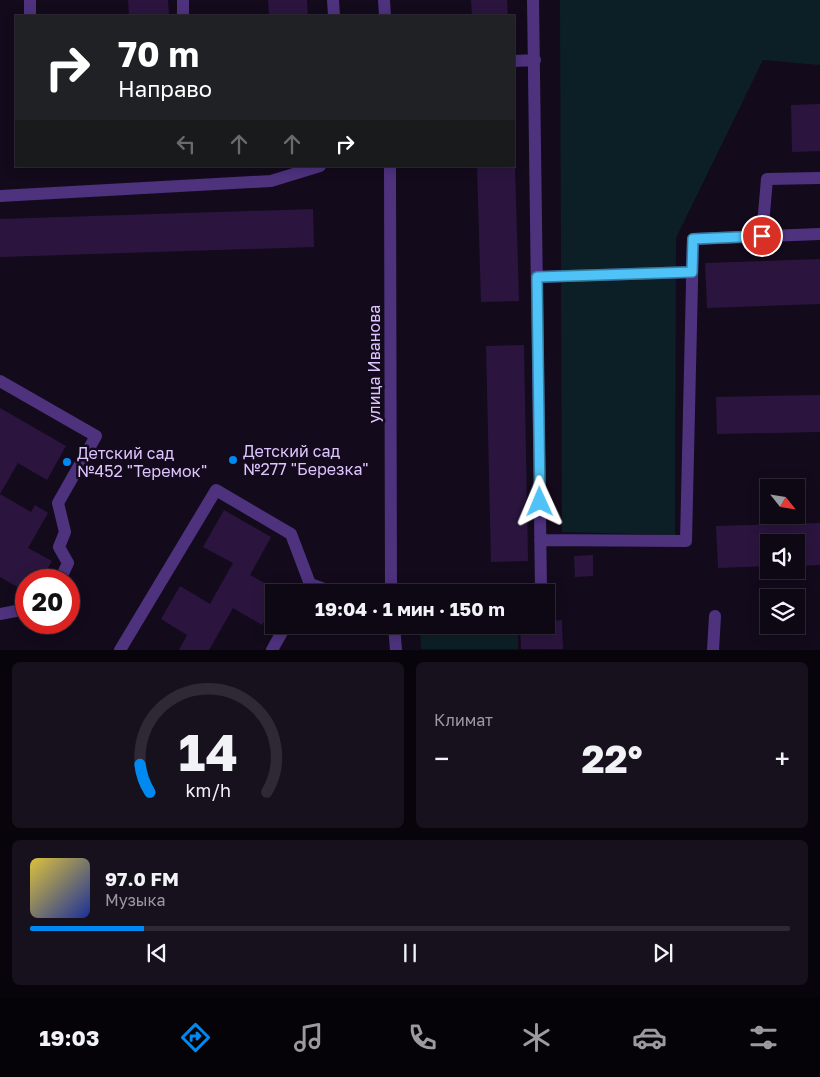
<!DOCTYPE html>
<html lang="ru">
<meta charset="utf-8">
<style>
:root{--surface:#0e0815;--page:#17111e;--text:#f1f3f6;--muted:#9b9aa0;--line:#2e2934;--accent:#0089f0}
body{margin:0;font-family:"Golos Text",sans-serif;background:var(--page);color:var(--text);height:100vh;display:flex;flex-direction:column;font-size:19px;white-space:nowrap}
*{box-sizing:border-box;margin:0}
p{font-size:16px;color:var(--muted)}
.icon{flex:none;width:28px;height:28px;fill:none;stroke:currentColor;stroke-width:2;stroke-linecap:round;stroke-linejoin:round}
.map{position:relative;height:650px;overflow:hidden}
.panel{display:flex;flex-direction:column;gap:12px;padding:12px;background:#08040c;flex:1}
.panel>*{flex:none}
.guide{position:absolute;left:15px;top:15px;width:500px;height:152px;border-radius:0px;box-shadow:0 2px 12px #0003,0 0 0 1px var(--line);background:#202124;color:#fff;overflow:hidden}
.needle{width:32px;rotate:120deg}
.buttons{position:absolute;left:760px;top:479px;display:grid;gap:10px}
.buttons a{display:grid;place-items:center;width:45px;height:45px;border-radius:0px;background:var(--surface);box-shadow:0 2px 12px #0003,0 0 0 1px var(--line);font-size:25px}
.speed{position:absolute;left:15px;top:569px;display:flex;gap:10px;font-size:25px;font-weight:700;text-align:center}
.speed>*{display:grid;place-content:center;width:65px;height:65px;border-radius:50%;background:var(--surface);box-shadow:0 2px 12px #0003,0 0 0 1px var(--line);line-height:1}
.speed .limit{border:8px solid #d22;background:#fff;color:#111}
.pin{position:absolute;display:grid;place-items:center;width:42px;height:42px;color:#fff;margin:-21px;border:2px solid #fff;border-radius:50%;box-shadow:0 1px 5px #0007}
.me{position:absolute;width:55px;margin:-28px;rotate:359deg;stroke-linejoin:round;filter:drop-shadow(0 0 4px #0008)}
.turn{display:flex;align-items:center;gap:18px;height:105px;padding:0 20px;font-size:22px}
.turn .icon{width:65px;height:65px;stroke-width:2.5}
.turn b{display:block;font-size:35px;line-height:42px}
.lanes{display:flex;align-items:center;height:48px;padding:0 20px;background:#0003;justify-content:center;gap:25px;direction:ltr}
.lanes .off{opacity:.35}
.big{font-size:38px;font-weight:700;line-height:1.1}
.panel .tile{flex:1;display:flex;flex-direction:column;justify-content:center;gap:8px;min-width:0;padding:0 18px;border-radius:8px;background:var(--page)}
.panel .dial{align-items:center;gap:0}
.dial svg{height:130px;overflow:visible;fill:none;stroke:var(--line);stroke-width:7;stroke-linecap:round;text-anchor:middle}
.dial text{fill:var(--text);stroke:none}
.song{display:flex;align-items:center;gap:15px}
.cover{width:60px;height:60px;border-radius:8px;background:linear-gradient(135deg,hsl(50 70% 55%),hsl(230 70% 35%))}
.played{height:5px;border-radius:2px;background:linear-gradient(90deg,var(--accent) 15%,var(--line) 15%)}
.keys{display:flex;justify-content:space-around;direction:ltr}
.heat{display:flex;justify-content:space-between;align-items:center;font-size:28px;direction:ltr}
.panel .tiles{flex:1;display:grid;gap:12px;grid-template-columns:1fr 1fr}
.tile:last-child{grid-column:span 2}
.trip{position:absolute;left:265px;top:584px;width:290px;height:50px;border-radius:0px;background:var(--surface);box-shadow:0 2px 12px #0003,0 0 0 1px var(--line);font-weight:700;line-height:50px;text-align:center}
.dock{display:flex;height:80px;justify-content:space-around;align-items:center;background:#060308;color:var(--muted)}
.dock .icon{width:35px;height:35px}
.dock .current{color:var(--accent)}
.dock b{font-size:22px;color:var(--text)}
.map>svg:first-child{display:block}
.green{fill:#0d1f26}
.building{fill:#2b153e}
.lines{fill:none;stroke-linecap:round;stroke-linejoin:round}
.minor{stroke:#4e327e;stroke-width:12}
.route-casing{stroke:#337fa1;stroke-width:12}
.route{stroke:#4fc3f7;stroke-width:9}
.poi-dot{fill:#0089f0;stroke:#130a1c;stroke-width:2}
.labels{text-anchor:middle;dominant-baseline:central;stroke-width:5;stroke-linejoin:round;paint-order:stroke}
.street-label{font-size:16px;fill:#dfc5ff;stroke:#130a1c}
.poi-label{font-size:16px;fill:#dfc5ff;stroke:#130a1c;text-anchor:start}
</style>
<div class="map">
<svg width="820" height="650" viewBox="0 0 820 650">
<rect width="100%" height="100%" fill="#130a1c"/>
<!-- green -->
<path class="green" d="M560,0H820V65L763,60L676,238L675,535L562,532Z
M420,625H518V649H421Z"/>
<!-- building -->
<path class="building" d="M128,0H168L169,16H129Z
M268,0H307L308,16H269Z
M471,0H507L508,16H472Z
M820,104V151L792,152L791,105Z
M477,166H515L519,301L481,302Z
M313,209L314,247L0,257V219Z
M820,259V304L707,308L705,263Z
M524,345L528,561L491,562L486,346Z
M820,395V432L717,434L716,397Z
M0,408L66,446L47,480L18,463L0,494L31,512L35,505L48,513L28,548L52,561L41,580H26V592L0,577Z
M224,510L271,537L250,575L274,588V605L262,625L233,608L209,650H179L187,635L161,619L180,586L210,604L233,563L203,547Z
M820,523V565L796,566V542H769V566L718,568L716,526Z
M593,555V576L575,577L574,556Z
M562,620L563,649H521L520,625H546V621Z"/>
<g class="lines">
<!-- minor -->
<path class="minor" d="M30,0V16
M183,0V16
M333,0L334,16
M384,0L385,16
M514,61L535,60
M390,166L391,592
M0,196L271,181L320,166
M762,236L767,179L820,178
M537,277L692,272
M0,381L96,436L58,503L65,532L59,547L68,563L60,580
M540,540L686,541L693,239L820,234
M310,584L333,592
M437,592L541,590L533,0
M0,614L26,609
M394,625L396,650
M120,650L216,490L291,534L310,584L305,592
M272,650L286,625
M713,650L715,616"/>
</g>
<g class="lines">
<!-- route casing -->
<g class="route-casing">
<path id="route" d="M540,502L537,277L692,272L693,239L762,236"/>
</g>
<!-- route -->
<use href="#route" class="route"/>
</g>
<!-- markers -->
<g class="poi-dot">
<circle cx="233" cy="460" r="5"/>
<circle cx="67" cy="462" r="5"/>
</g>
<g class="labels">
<!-- street labels -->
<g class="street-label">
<text transform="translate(374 364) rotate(-90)">улица Иванова</text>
</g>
<!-- poi labels -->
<g class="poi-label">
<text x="243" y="451">Детский сад<tspan x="243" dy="18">№277 "Березка"</tspan></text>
<text x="77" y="453">Детский сад<tspan x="77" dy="18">№452 "Теремок"</tspan></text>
</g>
</g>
</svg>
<div class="buttons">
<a><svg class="needle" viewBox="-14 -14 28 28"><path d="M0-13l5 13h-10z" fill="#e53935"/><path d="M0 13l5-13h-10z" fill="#9b9aa0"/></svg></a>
<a><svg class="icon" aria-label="sound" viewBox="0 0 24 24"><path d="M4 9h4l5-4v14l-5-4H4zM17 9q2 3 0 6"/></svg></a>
<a><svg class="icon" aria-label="layers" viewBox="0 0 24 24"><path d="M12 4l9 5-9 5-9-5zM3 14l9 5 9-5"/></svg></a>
</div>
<div class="speed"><div class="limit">20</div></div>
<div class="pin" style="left:762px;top:236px;background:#d93025"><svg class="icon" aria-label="arrive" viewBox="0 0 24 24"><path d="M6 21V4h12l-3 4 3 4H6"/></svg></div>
<svg class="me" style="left:540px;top:502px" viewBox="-20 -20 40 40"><path d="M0-17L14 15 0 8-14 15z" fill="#4fc3f7" stroke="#fff" stroke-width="4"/></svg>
<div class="trip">19:04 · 1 мин · 150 m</div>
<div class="guide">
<div class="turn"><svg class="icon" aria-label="right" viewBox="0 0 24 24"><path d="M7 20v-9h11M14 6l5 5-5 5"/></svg><div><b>70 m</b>Направо</div></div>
<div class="lanes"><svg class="icon off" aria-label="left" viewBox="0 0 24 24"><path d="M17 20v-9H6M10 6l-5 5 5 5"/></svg><svg class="icon off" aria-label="ahead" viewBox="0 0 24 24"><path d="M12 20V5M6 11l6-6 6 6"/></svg><svg class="icon off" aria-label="ahead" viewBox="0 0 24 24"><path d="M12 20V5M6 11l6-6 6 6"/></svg><svg class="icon" aria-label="right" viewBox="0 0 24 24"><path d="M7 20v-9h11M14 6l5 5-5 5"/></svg></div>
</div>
</div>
<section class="panel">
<div class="tiles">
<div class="tile dial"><svg viewBox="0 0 100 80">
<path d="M14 69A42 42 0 1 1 86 69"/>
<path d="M14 69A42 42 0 0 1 8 52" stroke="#0089f0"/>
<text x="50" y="56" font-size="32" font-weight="700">14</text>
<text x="50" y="72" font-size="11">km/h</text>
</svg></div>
<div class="tile"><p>Климат</p>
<div class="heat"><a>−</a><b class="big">22°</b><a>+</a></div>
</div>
<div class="tile">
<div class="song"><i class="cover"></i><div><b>97.0 FM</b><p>Музыка</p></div></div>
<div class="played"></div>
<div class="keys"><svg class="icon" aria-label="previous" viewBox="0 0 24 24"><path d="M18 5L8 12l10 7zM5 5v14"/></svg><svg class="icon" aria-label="pause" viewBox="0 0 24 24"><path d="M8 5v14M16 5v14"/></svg><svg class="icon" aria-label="next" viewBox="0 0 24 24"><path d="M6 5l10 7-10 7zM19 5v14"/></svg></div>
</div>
</div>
</section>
<nav class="dock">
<b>19:03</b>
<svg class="icon current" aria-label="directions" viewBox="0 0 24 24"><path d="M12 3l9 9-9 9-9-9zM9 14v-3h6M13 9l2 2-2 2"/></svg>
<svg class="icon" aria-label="music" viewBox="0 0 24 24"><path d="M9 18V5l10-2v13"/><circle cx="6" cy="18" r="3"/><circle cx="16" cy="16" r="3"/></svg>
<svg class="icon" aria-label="phone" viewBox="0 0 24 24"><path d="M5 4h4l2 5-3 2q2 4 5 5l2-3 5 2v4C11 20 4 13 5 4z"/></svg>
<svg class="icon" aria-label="climate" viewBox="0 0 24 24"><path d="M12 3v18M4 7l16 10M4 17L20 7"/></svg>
<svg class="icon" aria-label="car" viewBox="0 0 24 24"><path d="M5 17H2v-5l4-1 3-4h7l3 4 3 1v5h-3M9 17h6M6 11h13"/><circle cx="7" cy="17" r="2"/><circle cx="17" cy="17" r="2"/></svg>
<svg class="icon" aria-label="filters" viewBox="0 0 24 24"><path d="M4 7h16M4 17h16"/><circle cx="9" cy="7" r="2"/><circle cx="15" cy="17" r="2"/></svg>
</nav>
